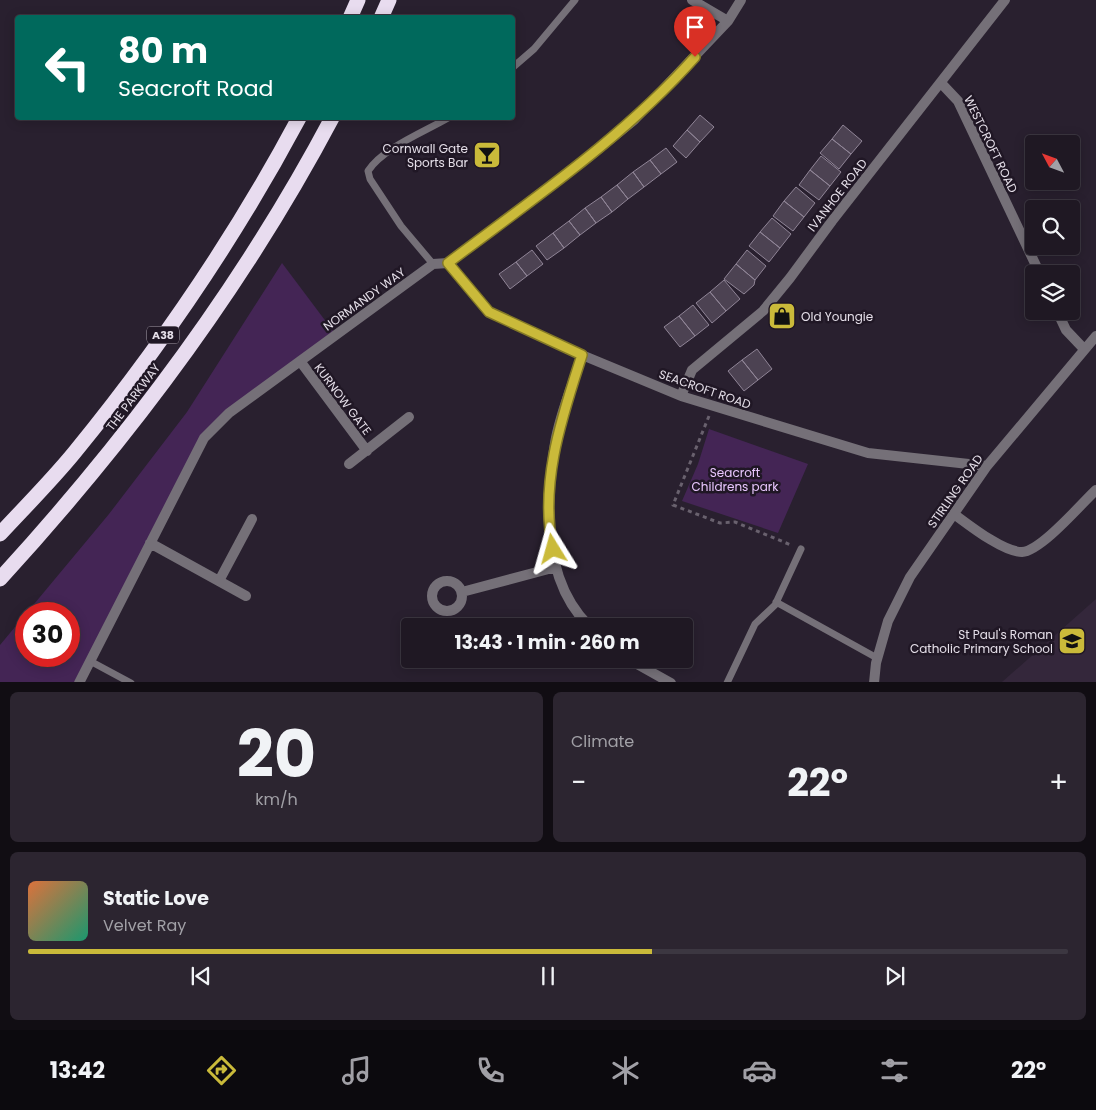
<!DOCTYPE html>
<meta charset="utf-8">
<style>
:root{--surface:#1f1823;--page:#2c2530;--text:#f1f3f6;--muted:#a1a0a6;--line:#3c3741;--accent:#caba3a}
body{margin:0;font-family:Poppins,sans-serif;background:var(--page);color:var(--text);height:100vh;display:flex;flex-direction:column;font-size:19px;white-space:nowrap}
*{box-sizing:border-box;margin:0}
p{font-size:16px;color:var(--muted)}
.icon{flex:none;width:28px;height:28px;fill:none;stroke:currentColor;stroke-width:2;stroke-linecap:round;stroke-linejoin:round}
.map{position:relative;height:682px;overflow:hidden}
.side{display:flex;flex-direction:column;gap:10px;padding:10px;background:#110d13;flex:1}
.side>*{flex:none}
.banner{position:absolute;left:15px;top:15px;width:500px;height:105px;border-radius:5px;box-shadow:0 2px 12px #0003,0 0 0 1px var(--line);background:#00695c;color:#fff;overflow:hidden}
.needle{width:32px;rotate:311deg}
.buttons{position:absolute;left:1025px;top:135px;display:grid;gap:10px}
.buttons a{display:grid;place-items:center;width:55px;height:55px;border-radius:5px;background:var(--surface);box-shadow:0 2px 12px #0003,0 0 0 1px var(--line);font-size:25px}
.speed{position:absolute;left:15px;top:602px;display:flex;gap:10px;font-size:25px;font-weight:700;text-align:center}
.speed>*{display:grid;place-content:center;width:65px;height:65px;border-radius:50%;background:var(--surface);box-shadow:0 2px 12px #0003,0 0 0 1px var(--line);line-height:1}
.speed .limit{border:8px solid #d22;background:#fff;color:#111}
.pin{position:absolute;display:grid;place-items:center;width:42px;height:42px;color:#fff;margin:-51px -21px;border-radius:50% 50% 50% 0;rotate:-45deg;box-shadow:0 0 5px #0007}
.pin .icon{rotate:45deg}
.me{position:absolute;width:55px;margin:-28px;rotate:352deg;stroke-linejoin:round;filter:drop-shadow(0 0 4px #0008)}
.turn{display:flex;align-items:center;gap:18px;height:105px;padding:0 20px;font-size:22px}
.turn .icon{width:65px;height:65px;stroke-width:2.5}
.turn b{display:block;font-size:35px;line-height:42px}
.big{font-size:38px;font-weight:700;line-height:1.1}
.side .widget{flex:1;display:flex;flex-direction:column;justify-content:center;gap:8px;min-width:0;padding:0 18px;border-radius:8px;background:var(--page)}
.side .dial{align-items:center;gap:0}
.dial b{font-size:65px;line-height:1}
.song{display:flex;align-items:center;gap:15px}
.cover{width:60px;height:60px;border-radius:8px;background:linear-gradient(135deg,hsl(20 70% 55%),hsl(160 70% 35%))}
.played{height:5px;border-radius:2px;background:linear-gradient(90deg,var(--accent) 60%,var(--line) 60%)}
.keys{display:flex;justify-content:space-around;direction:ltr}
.heat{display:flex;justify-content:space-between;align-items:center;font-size:28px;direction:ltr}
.side .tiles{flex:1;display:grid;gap:10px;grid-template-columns:1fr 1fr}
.widget:last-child{grid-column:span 2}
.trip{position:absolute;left:401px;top:618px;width:292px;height:50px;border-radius:5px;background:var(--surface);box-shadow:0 2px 12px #0003,0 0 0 1px var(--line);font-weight:700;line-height:50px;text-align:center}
.dock{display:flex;height:80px;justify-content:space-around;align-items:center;background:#0c0a0e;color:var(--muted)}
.dock .icon{width:35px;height:35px}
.dock .on{color:var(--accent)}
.dock b{font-size:22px;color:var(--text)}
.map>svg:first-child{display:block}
.built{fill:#34273b}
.green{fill:#442555;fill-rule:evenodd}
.building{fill:#4c4252;stroke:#908597}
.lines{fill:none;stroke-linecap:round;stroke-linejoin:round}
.path{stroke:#69616e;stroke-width:3;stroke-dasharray:4 4;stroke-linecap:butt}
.lane{stroke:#757078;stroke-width:7}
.street{stroke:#757078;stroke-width:10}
.highway{stroke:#e8dcef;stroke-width:15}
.route-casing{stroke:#837926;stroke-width:12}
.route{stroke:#caba3a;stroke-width:9}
.labels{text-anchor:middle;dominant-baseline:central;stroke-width:5;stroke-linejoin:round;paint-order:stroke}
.shield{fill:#201725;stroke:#aaa3ae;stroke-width:1}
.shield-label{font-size:11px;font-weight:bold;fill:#e5dfe9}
.street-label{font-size:12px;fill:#e5dfe9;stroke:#201725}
.poi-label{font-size:12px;fill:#e5dfe9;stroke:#201725;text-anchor:end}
.park-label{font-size:12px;fill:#e8c6fd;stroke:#201725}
</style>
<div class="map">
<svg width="1096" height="683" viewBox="0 0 1096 683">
<rect width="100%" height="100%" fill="#29202f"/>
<!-- built -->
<path class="built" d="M1096,599V682H1002Z"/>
<!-- green -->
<path class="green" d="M282,263L336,335L204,438L79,682L0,683V645L109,514L187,412ZM26,614H69V656H26Z
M709,429L808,464L778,533L682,501L698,464Z"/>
<!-- building -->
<path class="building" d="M700,115L714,127L700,142L687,130Z
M843,125L862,141L851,154L832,139Z
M687,130L700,142L686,158L673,146Z
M832,139L851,154L839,169L820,153Z
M666,148L677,162L661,174L650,160Z
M821,156L841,172L830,186L810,170Z
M650,160L661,174L644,187L633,172Z
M810,170L830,186L819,200L799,185Z
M633,172L644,187L628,199L617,185Z
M617,185L628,199L612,212L601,197Z
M796,187L815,203L804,217L784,201Z
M601,197L612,212L596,223L585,208Z
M784,201L804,217L793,231L773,216Z
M585,208L596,223L580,235L569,221Z
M772,218L791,234L780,248L760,232Z
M569,221L580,235L564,248L553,233Z
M760,232L780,248L769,262L749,246Z
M553,233L564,248L547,260L536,246Z
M532,250L543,264L527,276L516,262Z
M747,250L766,266L755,280L736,264Z
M516,262L527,276L510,289L499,274Z
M736,264L755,280L754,285L744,294L724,279Z
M724,280L740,299L726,311L710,292Z
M710,292L726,311L712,323L696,303Z
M693,305L709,325L695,336L679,316Z
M679,316L695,336L680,347L664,327Z
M757,349L772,369L758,380L742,360Z
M742,360L758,380L744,391L728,371Z"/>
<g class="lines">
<!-- path -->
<path class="path" d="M709,416L673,505L720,523L735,522L791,545"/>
<!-- lane -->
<path class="lane" d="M512,68L534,49L575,0
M433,264L401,226L370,179L368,171C383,148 424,132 448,118
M776,602L877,658
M90,661L131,683
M727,683L755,624L775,605L801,549"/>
<!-- street -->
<path class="street" d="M692,0L728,21
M941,83L958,101L1040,274
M448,263L489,312L582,355L681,396L868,453L987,466
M1057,311L1066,330L1084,349
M582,355C573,384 560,413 555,443C545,503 542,580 589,626
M300,361L367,451
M681,396L692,370L763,311L790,278L832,221L1005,0
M349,464L409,417
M954,514C969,525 1003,552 1022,552C1041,551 1081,504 1096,490
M150,543L246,596
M432 596a15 15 0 1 1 30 0a15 15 0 1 1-30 0Z
M219,581L252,519
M462,592L556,567
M628,659L671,683
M79,683L204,438L229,413L433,264L448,263L586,159L634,120L728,21L741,0
M874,683L876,663L888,621L910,577L987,466L1096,336"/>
<!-- highway -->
<path class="highway" d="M350,18L358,0
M381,18L389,0
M0,534C25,507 51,481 74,453C159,349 236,236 299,118
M0,579C128,439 243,286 332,118"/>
</g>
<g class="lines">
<!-- route casing -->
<g class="route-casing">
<path id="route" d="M553,549C539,483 562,417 582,355L489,312L448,263C534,198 623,138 695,57"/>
</g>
<!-- route -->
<use href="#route" class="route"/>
</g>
<!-- icons -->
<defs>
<g id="bar-square" transform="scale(1.4375)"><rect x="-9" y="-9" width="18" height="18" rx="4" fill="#caba3a" stroke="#201725"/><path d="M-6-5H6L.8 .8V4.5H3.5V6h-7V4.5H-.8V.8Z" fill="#111"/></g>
<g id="shop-square" transform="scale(1.4375)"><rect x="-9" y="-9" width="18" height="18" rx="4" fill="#caba3a" stroke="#201725"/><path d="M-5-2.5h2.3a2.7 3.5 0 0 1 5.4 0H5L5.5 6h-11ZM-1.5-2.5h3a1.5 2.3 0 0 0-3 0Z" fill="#111"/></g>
<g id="school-square" transform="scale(1.4375)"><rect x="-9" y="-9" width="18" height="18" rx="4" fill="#caba3a" stroke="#201725"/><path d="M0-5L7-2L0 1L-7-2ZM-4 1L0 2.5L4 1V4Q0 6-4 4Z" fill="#111"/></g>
</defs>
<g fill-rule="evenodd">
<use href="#bar-square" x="487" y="155"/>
<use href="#shop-square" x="782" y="316"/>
<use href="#school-square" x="1072" y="641"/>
</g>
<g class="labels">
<!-- shield labels -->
<rect class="shield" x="147" y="326.5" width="32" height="17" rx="4"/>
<g class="shield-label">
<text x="163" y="335">A38</text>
</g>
<!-- street labels -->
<g class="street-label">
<text transform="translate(991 144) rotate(64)">WESTCROFT ROAD</text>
<text transform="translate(837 195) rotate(-52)">IVANHOE ROAD</text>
<text transform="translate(364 299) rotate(-36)">NORMANDY WAY</text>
<text transform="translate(705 389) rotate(19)">SEACROFT ROAD</text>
<text transform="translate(133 397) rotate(-53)">THE PARKWAY</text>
<text transform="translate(343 399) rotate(53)">KURNOW GATE</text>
<text transform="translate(955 491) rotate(-55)">STIRLING ROAD</text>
</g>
<!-- poi labels -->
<g class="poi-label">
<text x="468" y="148">Cornwall Gate<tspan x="468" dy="14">Sports Bar</tspan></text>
<text x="801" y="316" text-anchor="start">Old Youngie</text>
<text x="1053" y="634">St Paul's Roman<tspan x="1053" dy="14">Catholic Primary School</tspan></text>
</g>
<!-- park labels -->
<g class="park-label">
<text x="735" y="472">Seacroft<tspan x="735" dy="14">Childrens park</tspan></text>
</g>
</g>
</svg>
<div class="buttons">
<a><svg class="needle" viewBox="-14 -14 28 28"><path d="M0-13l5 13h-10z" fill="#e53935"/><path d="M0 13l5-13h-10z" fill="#a1a0a6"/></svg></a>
<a><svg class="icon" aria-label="search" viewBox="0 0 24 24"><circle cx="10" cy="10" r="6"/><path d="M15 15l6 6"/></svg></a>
<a><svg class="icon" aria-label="layers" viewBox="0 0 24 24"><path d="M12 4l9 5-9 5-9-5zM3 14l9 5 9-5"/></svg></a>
</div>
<div class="speed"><div class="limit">30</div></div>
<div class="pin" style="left:695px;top:57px;background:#d93025"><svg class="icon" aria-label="arrive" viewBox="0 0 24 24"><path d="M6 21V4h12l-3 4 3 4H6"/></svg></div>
<svg class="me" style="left:553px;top:549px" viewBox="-20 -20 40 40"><path d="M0-17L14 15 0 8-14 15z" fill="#caba3a" stroke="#fff" stroke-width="4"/></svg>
<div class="trip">13:43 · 1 min · 260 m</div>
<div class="banner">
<div class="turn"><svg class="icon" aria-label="left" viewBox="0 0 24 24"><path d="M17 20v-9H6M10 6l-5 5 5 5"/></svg><div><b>80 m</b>Seacroft Road</div></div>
</div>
</div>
<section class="side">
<div class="tiles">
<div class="widget dial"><b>20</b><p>km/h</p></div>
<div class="widget"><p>Climate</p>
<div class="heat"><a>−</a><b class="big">22°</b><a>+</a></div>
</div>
<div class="widget">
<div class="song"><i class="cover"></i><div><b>Static Love</b><p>Velvet Ray</p></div></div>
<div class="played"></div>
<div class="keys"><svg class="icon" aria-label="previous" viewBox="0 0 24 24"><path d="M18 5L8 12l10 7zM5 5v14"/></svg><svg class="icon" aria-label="pause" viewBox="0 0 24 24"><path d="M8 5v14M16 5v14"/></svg><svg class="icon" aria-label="next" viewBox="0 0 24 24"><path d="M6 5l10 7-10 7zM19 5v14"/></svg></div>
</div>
</div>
</section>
<nav class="dock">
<b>13:42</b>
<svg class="icon on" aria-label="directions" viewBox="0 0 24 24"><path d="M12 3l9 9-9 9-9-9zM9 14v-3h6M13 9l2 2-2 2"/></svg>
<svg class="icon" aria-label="music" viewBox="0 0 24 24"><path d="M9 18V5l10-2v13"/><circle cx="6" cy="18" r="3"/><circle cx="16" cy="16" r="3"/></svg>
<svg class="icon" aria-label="phone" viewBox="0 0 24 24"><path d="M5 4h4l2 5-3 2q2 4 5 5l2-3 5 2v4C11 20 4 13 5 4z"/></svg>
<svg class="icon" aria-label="climate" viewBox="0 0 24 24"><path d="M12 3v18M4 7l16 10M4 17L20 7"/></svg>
<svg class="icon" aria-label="car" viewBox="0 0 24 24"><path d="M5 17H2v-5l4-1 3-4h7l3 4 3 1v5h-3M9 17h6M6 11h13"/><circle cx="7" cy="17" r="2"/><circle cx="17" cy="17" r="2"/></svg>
<svg class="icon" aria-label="filters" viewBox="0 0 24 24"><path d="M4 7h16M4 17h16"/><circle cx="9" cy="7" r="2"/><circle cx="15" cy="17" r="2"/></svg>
<b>22°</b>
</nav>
